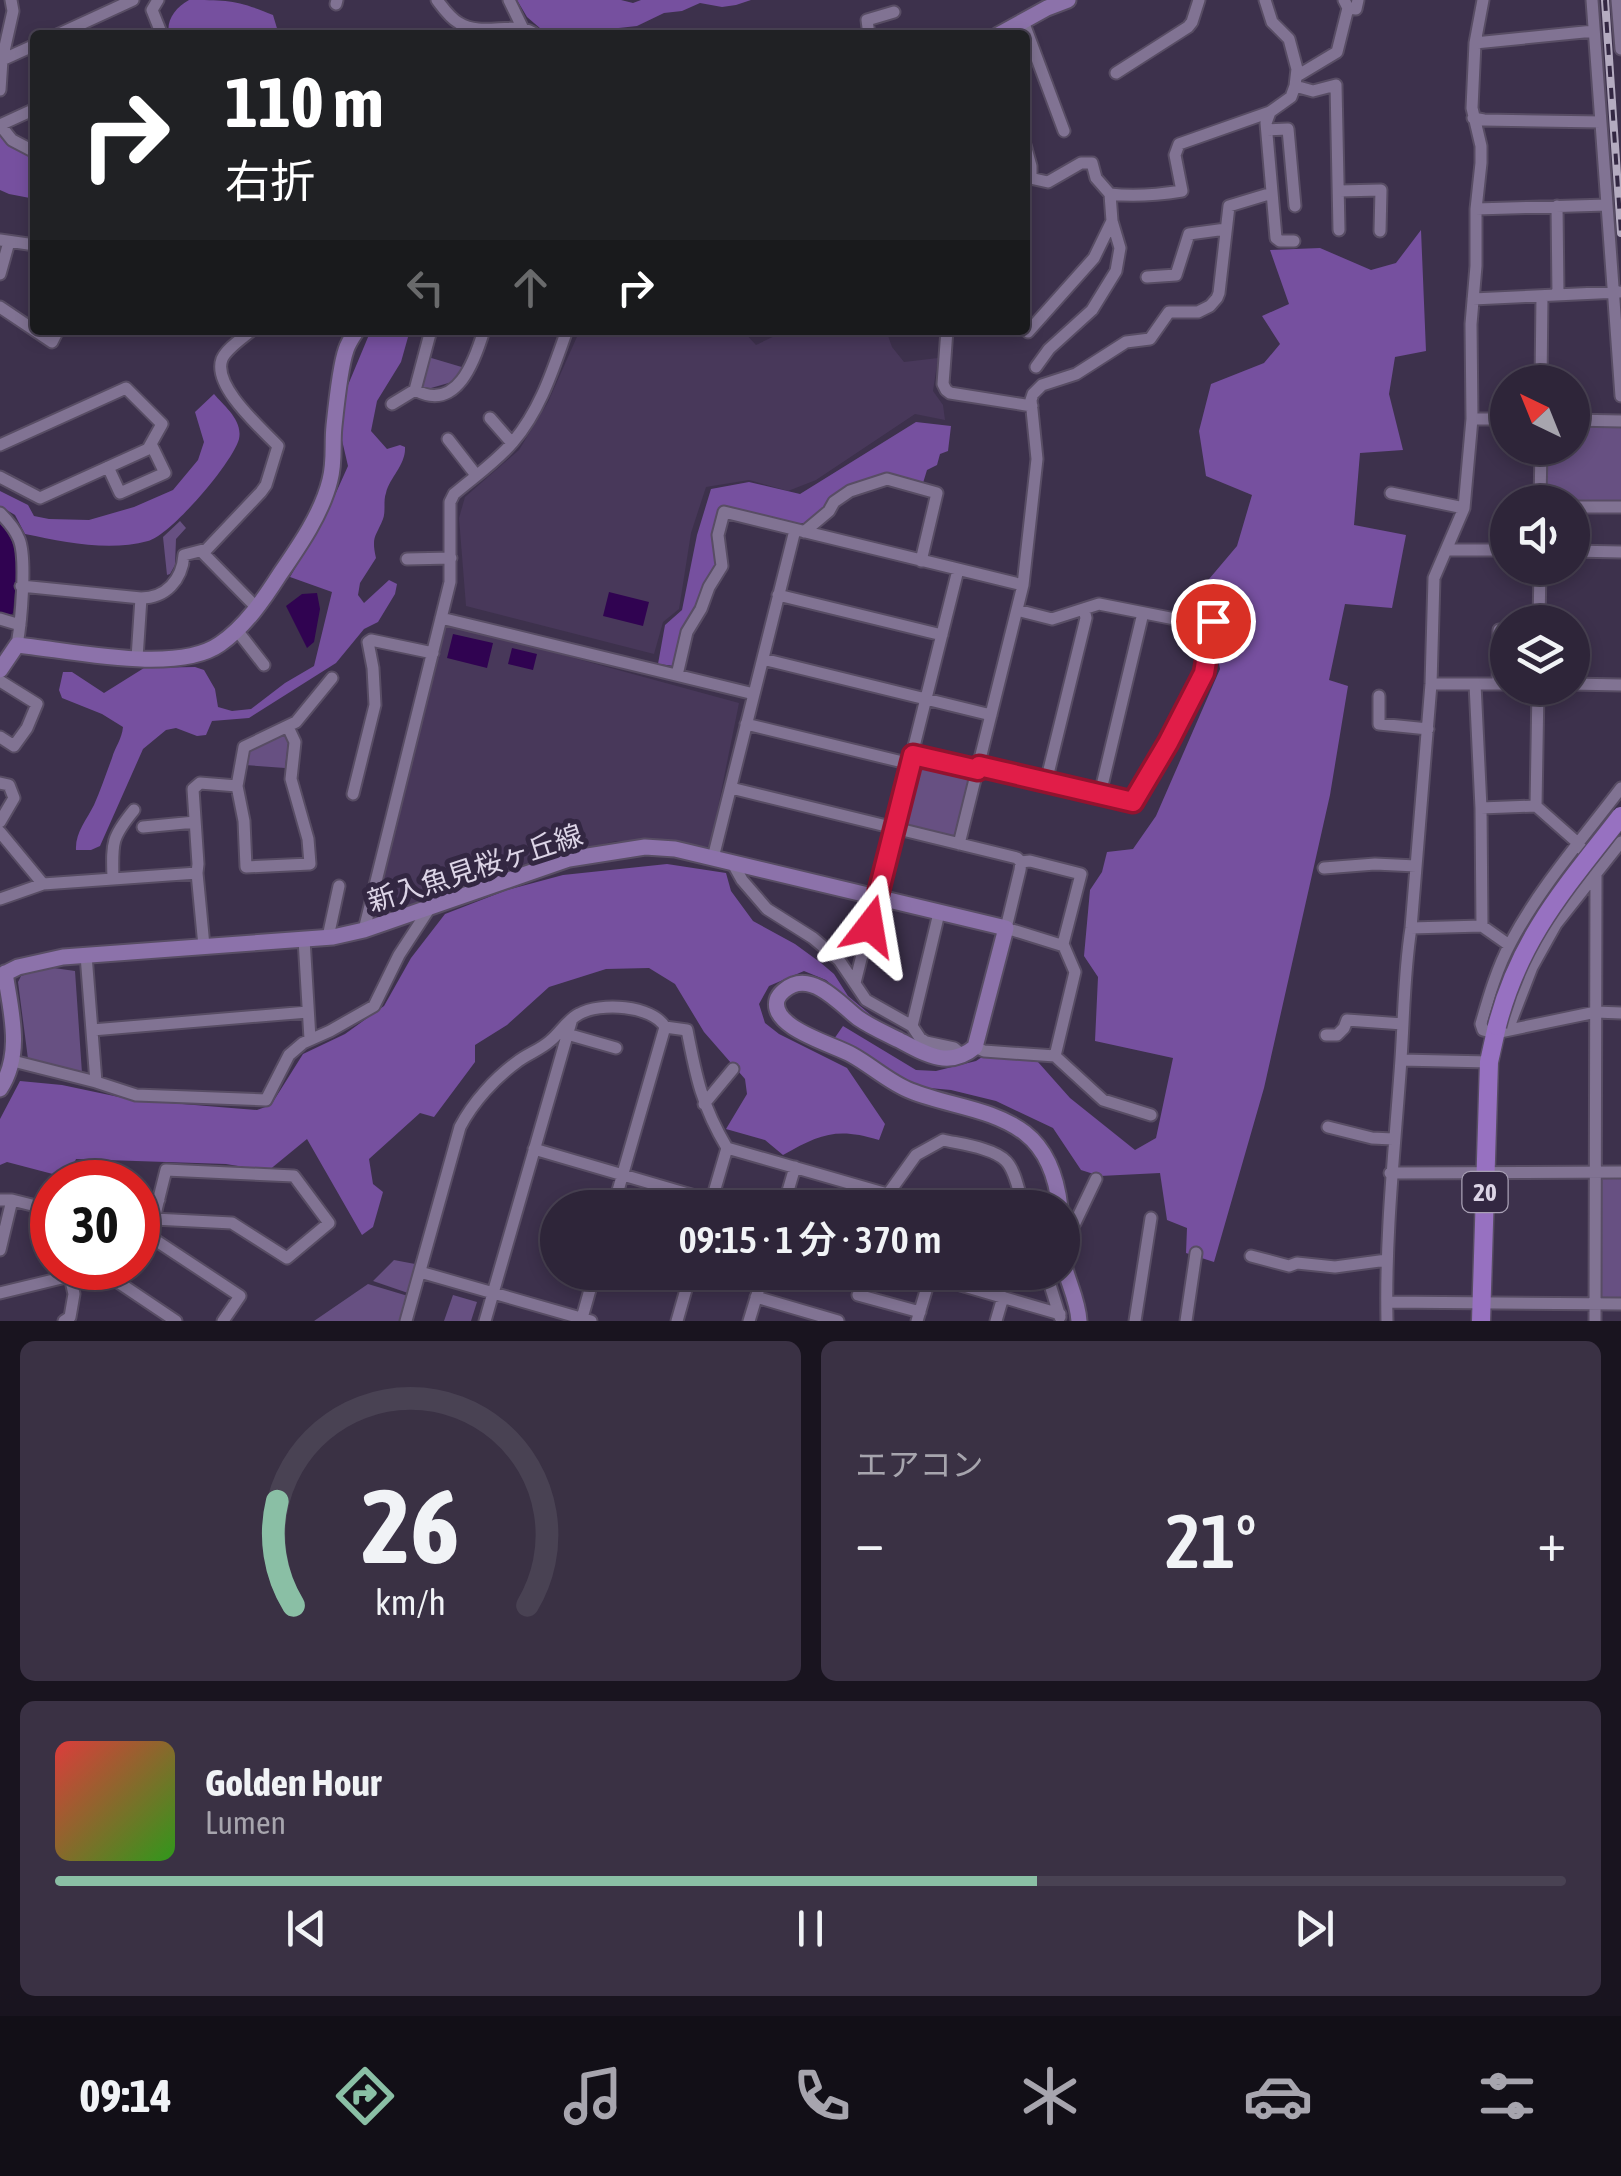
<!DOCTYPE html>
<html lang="ja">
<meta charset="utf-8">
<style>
:root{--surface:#2e2539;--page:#3a3144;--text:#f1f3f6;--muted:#a7a5ae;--line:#494253;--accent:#8abfa5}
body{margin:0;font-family:"Asap Condensed","Noto Sans JP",sans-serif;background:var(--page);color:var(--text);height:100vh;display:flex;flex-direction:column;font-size:38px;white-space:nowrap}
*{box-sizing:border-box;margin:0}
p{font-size:32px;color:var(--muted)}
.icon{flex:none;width:55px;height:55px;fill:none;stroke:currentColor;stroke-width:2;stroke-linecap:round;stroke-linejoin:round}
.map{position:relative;height:1321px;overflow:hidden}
.drawer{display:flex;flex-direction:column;gap:20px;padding:20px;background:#19141f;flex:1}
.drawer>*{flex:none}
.hud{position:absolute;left:30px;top:30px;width:1000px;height:305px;border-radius:10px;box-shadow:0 5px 15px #0003,0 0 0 2px var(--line);background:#202124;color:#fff;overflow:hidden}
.needle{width:65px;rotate:317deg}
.fabs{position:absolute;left:1490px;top:365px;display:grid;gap:20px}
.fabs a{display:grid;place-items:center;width:100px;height:100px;border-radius:50%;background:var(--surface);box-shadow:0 5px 15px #0003,0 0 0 2px var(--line);font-size:50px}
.speed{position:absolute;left:30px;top:1160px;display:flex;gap:20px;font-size:50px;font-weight:700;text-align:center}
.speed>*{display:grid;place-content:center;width:130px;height:130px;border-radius:50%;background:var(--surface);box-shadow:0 5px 15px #0003,0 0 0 2px var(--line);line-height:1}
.speed .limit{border:15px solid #d22;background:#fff;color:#111}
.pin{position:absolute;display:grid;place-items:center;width:85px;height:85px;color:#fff;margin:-42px;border:5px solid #fff;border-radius:50%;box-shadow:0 2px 10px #0007}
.me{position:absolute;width:110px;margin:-55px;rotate:14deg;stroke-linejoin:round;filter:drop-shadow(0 0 8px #0008)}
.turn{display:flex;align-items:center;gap:35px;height:210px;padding:0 30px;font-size:45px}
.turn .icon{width:130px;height:130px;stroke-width:2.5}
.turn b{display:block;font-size:70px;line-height:85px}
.lanes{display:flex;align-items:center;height:95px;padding:0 30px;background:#0003;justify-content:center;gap:50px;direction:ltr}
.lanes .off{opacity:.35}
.big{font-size:75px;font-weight:600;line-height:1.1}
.drawer .widget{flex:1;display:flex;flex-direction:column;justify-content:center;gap:15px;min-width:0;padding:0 35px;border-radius:15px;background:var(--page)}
.drawer .dial{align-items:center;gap:0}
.dial svg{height:260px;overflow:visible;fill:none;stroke:var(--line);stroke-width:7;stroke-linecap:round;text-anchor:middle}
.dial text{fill:var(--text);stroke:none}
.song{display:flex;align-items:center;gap:30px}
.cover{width:120px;height:120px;border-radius:15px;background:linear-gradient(135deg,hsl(0 70% 55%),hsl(110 70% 35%))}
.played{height:10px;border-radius:5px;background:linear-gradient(90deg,var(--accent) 65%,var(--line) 65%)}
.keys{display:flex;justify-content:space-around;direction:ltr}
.heat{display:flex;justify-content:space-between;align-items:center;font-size:55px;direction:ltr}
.drawer .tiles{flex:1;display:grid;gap:20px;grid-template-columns:1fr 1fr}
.widget:last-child{grid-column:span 2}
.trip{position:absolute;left:540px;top:1190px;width:540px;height:100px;border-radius:50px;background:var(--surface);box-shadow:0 5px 15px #0003,0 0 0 2px var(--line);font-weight:600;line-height:100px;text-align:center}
.dock{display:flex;height:160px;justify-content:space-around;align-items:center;background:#120f17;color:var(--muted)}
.dock .icon{width:70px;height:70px}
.dock .current{color:var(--accent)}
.dock b{font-size:45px;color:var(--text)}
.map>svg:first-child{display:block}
.built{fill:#48385a}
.green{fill:#675082}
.forest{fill:#76509f}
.water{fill:#300351}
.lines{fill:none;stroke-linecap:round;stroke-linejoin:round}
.street-casing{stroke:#584d64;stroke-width:15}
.secondary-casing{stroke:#584d64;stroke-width:19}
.primary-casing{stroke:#584d64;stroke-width:21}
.street{stroke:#817393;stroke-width:11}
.secondary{stroke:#8c72aa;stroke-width:15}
.primary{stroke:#9771c1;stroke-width:18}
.rail-casing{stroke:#b4abc0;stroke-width:8}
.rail{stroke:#332742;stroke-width:4;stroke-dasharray:11;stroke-linecap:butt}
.primary-bridge-casing{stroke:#584d64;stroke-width:21;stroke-linecap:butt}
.primary-bridge{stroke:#9771c1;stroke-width:18}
.route-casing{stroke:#92132f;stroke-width:25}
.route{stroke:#e11d48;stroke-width:18}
.labels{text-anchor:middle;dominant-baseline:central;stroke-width:10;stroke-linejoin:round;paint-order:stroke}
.shield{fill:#332742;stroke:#a9a0b5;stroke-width:2.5}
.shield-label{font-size:25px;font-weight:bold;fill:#dcd4e6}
.street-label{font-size:28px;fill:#dcd4e6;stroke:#332742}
</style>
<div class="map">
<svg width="1621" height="1321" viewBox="0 0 1621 1321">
<rect width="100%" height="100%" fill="#3d314c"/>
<!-- built -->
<path class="built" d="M580,330H742L756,345L787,330H886L892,347L904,362L938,358L933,391L943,405L945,420L915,414L816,480L788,491L749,480L706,487L691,533L679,609L663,622L654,654L466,606L459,518L465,497L519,450L548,402Z
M449,624L739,703L710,847L616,841L536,860L378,916L372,914L445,627Z"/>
<!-- green -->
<path class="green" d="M428,357L465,368L452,382L424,390L420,385Z
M1573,424H1617L1621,427V505L1545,502L1546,448H1572Z
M180,521L186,528L176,539L175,565L170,574L167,575L163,537Z
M282,734L286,736L288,743L285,768L245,765L249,750Z
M924,760L968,771L971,776L957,836L952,837L903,826L901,823L918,762Z
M54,968L75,971L82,1073L28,1059L18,982L21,976L41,969Z
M1605,1176H1621V1298H1603L1600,1294L1599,1182Z
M394,1260L415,1264L408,1293L373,1281Z
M368,1284L408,1296L401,1321H314Z
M453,1295L477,1302L471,1321H444Z"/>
<!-- forest -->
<path class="forest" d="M189,0C227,0 237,0 273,15L279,35H169C166,20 175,8 189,0Z
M517,0H621L633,3L641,0H751L736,5L722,7L700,3L682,11L664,13L637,26L582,32L541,29L527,17Z
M0,132L35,157V199L9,194L0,190Z
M1421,230L1426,351L1395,357L1389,394L1403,450L1360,453L1354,525L1406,535L1392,608L1345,604L1329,680L1348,686L1330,795L1264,1088L1214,1262L1186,1253L1187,1228L1167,1220L1160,1173L1100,1176L1081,1170L1053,1128L996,1101L951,1090L908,1086L834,1039L843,1026L916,1070L936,1071L976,1061L985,1055L1038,1062L1070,1098L1135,1150L1156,1138L1173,1058L1095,1041L1098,977L1084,956L1090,890L1102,872L1107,852L1133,849L1156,816L1220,669L1204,585L1237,546L1252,495L1206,476L1199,431L1211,384L1264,363L1280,344L1262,316L1289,304L1270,250L1320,248L1371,270L1396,263Z
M371,330H410L401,362L377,401L371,431L387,449L400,445L405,447C406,465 390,477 386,493C383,501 386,511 383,519C376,537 371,536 376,558L360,583L358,595L364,603L389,580L397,584L395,594L378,622L364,629L336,663L249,718L212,721L206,735L197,736L176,728L166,730L143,749L100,846L91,850H76C75,833 87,819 94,805C101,789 106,774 112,758C115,747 122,739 123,727L102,714L62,698L59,690L63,672H72L104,693L144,668L195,667L204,670L215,689L218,707L232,711L251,709L285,683L314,666L332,592L290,577L326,515L348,466L338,423L343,397Z
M214,394C224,406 243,420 239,439C233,462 171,535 148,541C108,552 65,542 25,534L15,515L0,506V491L28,505L34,516L49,519L89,520L134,507L173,490L198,460L204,442L195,412Z
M916,422L951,426L948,451L940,454L937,465L927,470L923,483L888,475L828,507L809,523H788L722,507L717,563L687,622L675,666L658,664L665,625L682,610L697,535L711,489L749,482L800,494Z
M667,864L726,873L731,891L753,921L795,944L821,963L834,974L848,996L872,1016L911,1040L868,1017L826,980L804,971L769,986L759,1004L765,1023L779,1034L847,1068L885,1124L879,1140C837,1127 820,1134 783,1155L765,1140L726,1129L747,1094L745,1079L704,1032L675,984L649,968L606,969L549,987L507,1025L475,1045V1062L434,1117L420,1113L369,1159L373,1184L383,1192L373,1227L362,1235L307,1139L268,1171L226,1164L76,1159L68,1178L7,1162L0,1165V1119L20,1081L62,1085L133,1100L257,1110L271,1105L303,1054L345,1034L384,1006L411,958L445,914L507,890L563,875Z"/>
<!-- water -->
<path class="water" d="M0,524C24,546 15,584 13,613L8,617L0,614Z
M609,592L649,602L643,626L603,616Z
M317,593L320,609L314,642L307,648L286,606L302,594Z
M453,634L493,643L487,668L447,658Z
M512,648L537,654L533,670L508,664Z"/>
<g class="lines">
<!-- street casing -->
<g class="street-casing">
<path id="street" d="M158,0L152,10L162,35
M437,0C443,8 450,18 459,23C483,38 517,19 536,35
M509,0L523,29
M1265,0L1272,22L1289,39L1297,69L1295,86L1291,97L1270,112L1266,123L1276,238L1280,241H1294
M1592,0L1621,396
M1617,0L1621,49
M336,4L337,0
M1348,8L1356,9L1358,0
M1023,21L1064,131
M57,35L133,0
M869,35L867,20L894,12
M1475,43L1594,31
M2,60L35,45
M1116,73L1188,27L1192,22L1199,0
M1297,76L1337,52L1348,8L1344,0
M1295,86L1313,91L1336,85L1339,230
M0,90L2,60L13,11L11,0
M1473,118L1484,120L1601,122
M0,125L12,140L35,152
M0,125L35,109
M1267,130L1288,129L1295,206
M1025,145L1031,166V176L1025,181
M1030,178L1048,182L1081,163H1092L1096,178L1110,194C1135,197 1157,195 1182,191L1175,155L1179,144L1270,112
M1339,191L1381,190L1380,231
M1557,206L1558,295
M1476,209L1607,205
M0,240L35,245
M0,274L9,242
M1147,277L1176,275L1189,234L1226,229
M1473,299L1619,292
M0,307L52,342L58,330
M1025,329L1028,332L1094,258L1112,221L1110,194
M947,330L943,384L946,390L950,393L1032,406
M1036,367L1049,349L1092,310L1116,271L1120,248L1112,221
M1541,382L1542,296
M415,390L431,330
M392,404L415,390C457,413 475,360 484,330
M490,418L512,443
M1472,419H1508
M1572,420L1621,421
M448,439L476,475
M0,445L126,388L162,424L148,449L40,498L0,477
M108,467L120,493L165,473L151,444
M1391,493L1464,508
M1540,502L1541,448
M1572,507H1621
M0,513C8,521 15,529 19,539C27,558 21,623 17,645
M804,532L829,511L834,502L850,491L887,479L937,493L921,561
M1447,550H1508
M201,551L256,607
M1572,551L1621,552
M407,559L451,558
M1023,585L1037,459L1031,400L1033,394L1042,385L1076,374L1126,342L1150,339L1169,312H1198L1210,306L1217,298L1219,293L1229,206L1272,193
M21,586L141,598L137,658
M778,595L942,635
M141,598C166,598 182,580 184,555L207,549L261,492L266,485L278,446C261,428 212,386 222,359C227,348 243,338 252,330
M441,618L754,694
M0,619L20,625
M1539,622L1540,568
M236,629L264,665
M763,659L991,715
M677,675L687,632L701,609L709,587L722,566L718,535L724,512L1023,585L959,844
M0,681L37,704L27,728L14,746L0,737
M1431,684H1508
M1475,684L1481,808L1482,926
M1498,684L1499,630
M1572,684L1621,685
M1538,688L1536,806L1579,844L1596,873L1595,1321
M1379,696V724L1428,729
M746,724L911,764
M288,727L295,742L291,779L308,839L310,864L246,867L244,821L237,786L244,747L296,722L332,678
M913,755L978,770
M979,766L1133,802L1168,743L1204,673L1213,621H1185L1099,604L1052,619L1017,610
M1046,782L1086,618L1084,609
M0,783L9,785L14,798L0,822
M731,788L1017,858L1021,862L1020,870L1006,928L1064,946
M1621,788C1583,838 1540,887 1511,942C1497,968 1489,996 1481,1024L1483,1030L1495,1033L1596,1012L1621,1013
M353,794L375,705L373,668L368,642L371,640L433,653
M1100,794L1143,613
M1481,808L1536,806
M143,827L195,822
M0,832L43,884
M713,858L795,530
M732,862L742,880L767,909L813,938L839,960L866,1000L912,1026L920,1038L926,1042L954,1048L962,1055
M1021,862L1030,861L1081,874L1063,944L1075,972L1055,1056
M1324,868L1375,864L1416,866
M113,879C112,843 111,838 134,810
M0,899L43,884L197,873
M1411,928L1482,926L1509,945
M364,930L450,582V502L454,494C474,477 496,462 513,442C541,409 553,369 567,330
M328,937L339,886
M304,939L310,1039
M204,946L197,873L198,864L193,789L200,783L237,786
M86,955L96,1082
M855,983L958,570
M912,1026L939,913
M665,1027L687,1030C696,1077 702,1106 727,1148L936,1208
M92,1030L308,1012
M1499,1031L1510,1024L1532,967L1556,924L1621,842
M567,1034L616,1048
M1326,1035H1337L1344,1028L1347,1020L1403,1024
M975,1047L984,1051L1055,1056L1103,1100L1151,1115
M1401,1060L1489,1062
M13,1061L96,1082L136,1095L266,1100L289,1055L303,1043L330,1031L374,1006L399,955L431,906
M704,1104L733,1069
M1328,1127L1372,1138L1393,1139
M534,1149L712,1201
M1390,1173L1621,1172
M888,1194L916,1155L943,1140C960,1144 994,1148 1006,1161C1016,1171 1019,1194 1024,1208
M138,1199L159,1200
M0,1200H12L52,1210
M710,1206L727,1148
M783,1208L795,1167
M1062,1231L1075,1223L1096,1179
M146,1234L240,1296L223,1321
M138,1239L152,1229C156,1209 161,1190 166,1170L294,1176L329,1223L287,1258L232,1223L154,1219
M0,1250L12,1200
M1251,1256L1289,1266L1297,1263L1335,1267L1387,1260
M97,1268L176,1321
M420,1272L591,1321
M916,1272L1060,1314
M1046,1272L1060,1317
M0,1293L70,1276
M858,1295L920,1312
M756,1297L838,1321
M1387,1302L1621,1304
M582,1318L595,1272
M64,1321L70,1317L74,1294L70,1276L85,1268
M406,1321L460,1127C473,1102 495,1078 517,1062C527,1054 540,1050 550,1041C560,1033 567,1020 579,1014C600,1002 652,1005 665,1027L613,1208
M485,1321L571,1022
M677,1321L691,1272
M749,1321L764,1272
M917,1321L930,1277
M996,1321L1003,1297
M1135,1321L1151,1218
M1186,1321L1196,1253
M1387,1321C1385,1233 1395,1146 1401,1059C1404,1015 1404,972 1411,928L1431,684L1434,578L1464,508L1472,419L1471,324L1476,266V209L1481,163V146L1472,108L1475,43L1483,0"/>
</g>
<!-- secondary casing -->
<g class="secondary-casing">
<path id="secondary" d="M998,35L1047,8L1068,0
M0,670L17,645C69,650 176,675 220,644C245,627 264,599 280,574C300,545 322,513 330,480C335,461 332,444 334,426C336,407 340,367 346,350C348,343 353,336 357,330
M0,976L18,967L63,957L333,937L364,930L569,859L645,847L675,849L1006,928L975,1047C949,1069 925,1054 899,1040C885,1033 871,1027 858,1018C841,1005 817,976 793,985C788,987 779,993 777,1000C770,1028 833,1044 852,1055C872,1066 890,1083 911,1091C948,1106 992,1108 1025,1133C1048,1151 1057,1180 1060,1208
M0,1089C23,1054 11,1012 5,973
M1062,1257C1066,1279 1078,1299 1079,1321"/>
</g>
<!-- primary casing -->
<g class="primary-casing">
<path id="primary" d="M1481,1321L1489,1062L1497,1026"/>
</g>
<!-- street -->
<use href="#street" class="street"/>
<!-- secondary -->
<use href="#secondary" class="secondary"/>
<!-- primary -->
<use href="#primary" class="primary"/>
<!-- rail casing -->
<g class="rail-casing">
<path id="rail" d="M1605,0L1621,233"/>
</g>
<!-- rail -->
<use href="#rail" class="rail"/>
<!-- primary-bridge casing -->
<g class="primary-bridge-casing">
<path id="primary-bridge" d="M1497,1026C1520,937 1566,887 1621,816"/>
</g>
<!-- primary-bridge -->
<use href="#primary-bridge" class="primary-bridge"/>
</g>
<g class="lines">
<!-- route casing -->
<g class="route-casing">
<path id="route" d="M870,926L913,755L978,770L979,766L1133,802L1168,743L1204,673L1213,621"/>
</g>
<!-- route -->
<use href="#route" class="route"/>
</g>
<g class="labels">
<!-- shield labels -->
<rect class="shield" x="1462.5" y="1172" width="45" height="40" rx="8"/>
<g class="shield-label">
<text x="1485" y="1192">20</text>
</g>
<!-- street labels -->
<g class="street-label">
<text transform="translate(475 868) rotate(-18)">新入魚見桜ヶ丘線</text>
</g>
</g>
</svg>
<div class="fabs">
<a><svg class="needle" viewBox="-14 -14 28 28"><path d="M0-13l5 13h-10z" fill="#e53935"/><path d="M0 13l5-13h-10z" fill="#a7a5ae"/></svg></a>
<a><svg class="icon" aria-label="sound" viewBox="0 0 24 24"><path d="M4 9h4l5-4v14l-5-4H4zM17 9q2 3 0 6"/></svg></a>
<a><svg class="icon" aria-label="layers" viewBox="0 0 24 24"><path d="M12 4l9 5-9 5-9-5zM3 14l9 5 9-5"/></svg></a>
</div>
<div class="speed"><div class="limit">30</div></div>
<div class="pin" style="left:1213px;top:621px;background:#d93025"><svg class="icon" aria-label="arrive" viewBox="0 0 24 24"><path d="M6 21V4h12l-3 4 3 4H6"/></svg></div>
<svg class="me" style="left:870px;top:926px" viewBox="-20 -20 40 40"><path d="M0-17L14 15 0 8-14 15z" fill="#e11d48" stroke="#fff" stroke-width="4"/></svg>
<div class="trip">09:15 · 1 分 · 370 m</div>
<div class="hud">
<div class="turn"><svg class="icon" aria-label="right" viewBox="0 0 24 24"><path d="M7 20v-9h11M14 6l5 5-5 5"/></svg><div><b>110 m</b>右折</div></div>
<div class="lanes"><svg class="icon off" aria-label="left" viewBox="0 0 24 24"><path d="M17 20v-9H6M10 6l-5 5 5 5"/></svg><svg class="icon off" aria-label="ahead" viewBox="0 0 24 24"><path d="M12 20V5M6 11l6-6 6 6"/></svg><svg class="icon" aria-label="right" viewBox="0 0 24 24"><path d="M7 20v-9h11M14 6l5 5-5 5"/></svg></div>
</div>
</div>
<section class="drawer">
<div class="tiles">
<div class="widget dial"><svg viewBox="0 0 100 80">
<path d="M14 69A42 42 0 1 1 86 69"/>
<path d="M14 69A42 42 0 0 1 9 37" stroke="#8abfa5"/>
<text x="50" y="56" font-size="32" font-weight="700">26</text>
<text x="50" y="72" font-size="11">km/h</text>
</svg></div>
<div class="widget"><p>エアコン</p>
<div class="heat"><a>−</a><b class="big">21°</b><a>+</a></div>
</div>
<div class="widget">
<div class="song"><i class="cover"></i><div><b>Golden Hour</b><p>Lumen</p></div></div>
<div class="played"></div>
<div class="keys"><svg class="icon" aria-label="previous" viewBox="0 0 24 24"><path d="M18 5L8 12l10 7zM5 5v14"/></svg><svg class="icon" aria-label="pause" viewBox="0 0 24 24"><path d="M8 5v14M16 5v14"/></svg><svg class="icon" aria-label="next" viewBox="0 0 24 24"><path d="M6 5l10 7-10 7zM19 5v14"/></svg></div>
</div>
</div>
</section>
<nav class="dock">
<b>09:14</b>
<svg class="icon current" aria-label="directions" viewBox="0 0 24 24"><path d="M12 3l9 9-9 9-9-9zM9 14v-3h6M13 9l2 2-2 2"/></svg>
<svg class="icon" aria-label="music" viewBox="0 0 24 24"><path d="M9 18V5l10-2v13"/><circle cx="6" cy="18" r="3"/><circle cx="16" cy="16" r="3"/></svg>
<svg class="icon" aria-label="phone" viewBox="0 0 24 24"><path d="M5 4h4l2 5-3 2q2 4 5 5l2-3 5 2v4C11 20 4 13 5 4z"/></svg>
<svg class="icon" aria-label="climate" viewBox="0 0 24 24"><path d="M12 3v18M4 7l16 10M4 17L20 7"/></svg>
<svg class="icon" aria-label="car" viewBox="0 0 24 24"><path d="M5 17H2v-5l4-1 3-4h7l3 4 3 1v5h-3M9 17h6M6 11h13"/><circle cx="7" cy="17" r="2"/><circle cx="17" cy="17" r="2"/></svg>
<svg class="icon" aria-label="filters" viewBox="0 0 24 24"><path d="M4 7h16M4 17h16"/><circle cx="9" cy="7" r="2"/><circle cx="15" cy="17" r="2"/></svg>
</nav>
